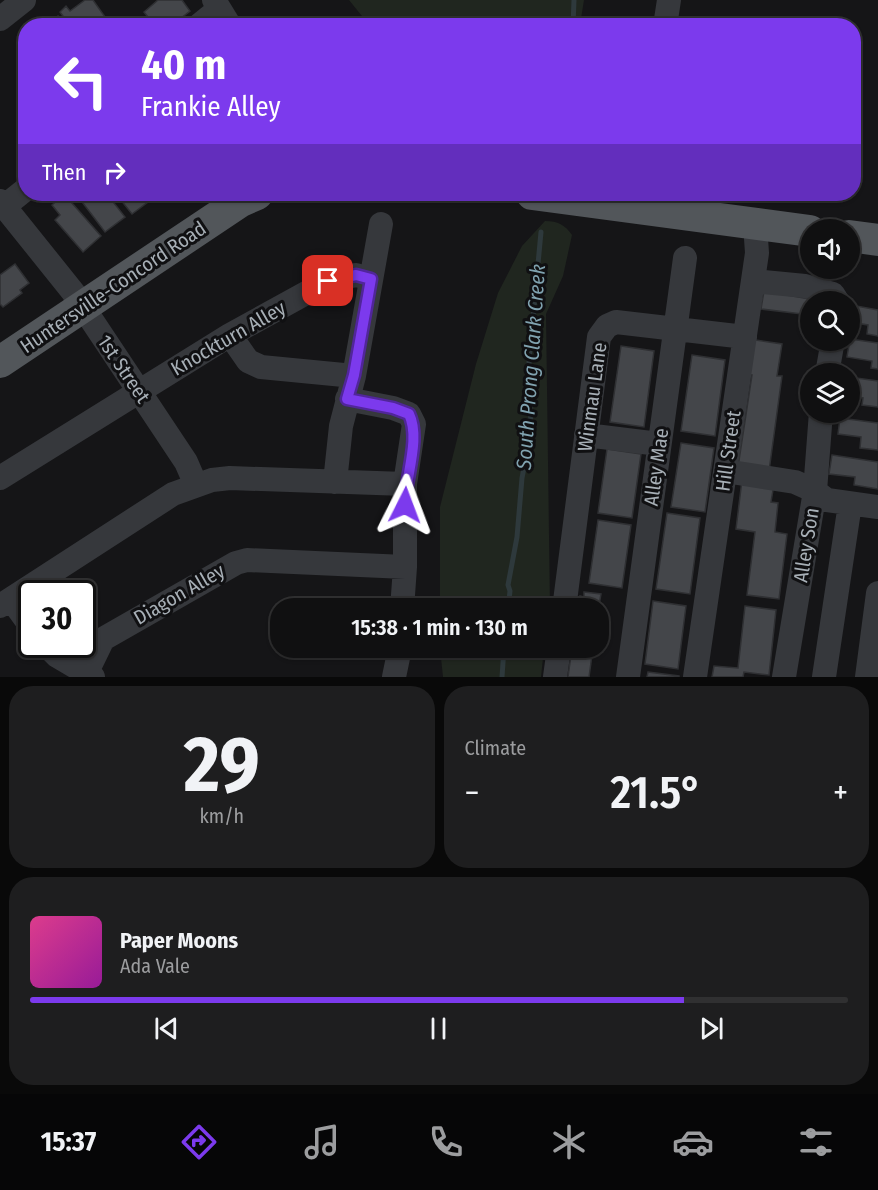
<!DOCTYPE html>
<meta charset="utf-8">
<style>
:root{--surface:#101011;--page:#1e1e1f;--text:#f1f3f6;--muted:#9c9d9f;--line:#303031;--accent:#7c3aed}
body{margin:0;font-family:"Fira Sans Condensed",sans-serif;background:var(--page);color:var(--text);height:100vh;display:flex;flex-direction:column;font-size:22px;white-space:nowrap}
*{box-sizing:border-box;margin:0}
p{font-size:20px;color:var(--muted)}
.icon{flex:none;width:33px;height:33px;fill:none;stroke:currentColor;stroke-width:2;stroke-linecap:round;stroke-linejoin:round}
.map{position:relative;height:677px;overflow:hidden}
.sheet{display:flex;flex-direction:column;gap:9px;padding:9px;background:#090909;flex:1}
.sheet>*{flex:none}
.guide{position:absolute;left:18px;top:18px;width:843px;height:183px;border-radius:24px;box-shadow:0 2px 4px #0004,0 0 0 2px var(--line);background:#7c3aed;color:#fff;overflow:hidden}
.controls{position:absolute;left:800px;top:219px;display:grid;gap:12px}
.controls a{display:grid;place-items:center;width:60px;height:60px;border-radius:50%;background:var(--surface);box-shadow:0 2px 4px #0004,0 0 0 2px var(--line);font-size:30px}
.speed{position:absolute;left:18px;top:580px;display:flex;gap:12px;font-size:30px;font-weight:700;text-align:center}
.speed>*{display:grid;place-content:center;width:78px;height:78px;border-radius:50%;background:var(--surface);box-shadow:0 2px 4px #0004,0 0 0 2px var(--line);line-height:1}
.speed .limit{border:3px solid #111;border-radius:9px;background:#fff;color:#111}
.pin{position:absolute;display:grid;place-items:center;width:51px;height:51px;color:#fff;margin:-26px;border-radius:12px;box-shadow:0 3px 9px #0006}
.me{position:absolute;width:66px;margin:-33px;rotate:3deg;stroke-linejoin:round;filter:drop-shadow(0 0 4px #0008)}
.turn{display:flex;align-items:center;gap:21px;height:126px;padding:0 24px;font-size:27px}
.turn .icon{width:78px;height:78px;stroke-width:2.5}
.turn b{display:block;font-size:42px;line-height:51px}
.then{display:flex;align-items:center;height:57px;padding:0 24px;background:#0003;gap:12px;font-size:22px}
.big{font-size:45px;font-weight:600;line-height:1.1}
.sheet .tile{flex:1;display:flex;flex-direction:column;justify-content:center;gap:9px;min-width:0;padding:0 21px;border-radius:24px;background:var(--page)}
.sheet .dial{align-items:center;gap:0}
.dial b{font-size:78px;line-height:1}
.song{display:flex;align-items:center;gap:18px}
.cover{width:72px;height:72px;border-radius:9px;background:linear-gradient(135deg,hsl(330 70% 55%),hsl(300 70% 35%))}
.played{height:6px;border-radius:3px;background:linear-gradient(90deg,var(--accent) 80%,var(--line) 80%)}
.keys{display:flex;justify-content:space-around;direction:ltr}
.heat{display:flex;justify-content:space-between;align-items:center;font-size:33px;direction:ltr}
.sheet .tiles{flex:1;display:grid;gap:9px;grid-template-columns:1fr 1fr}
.tile:last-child{grid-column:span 2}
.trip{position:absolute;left:270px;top:598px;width:339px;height:60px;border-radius:24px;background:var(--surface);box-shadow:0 2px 4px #0004,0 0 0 2px var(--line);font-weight:600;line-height:60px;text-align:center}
.tab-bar{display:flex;height:96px;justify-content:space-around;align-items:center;background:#060607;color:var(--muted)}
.tab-bar .icon{width:42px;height:42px}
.tab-bar .current{color:var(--accent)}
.tab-bar b{font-size:27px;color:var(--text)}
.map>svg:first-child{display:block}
.green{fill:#20261f}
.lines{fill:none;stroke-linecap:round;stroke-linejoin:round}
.stream{stroke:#2e393c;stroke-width:5}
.building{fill:#44464a;stroke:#2f3033;stroke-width:1.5}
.minor{stroke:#36383c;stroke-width:24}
.major{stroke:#52565a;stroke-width:32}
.route-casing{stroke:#51269a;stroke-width:15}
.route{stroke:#7c3aed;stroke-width:10}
.labels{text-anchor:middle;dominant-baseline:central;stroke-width:6;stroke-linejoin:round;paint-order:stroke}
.street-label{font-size:20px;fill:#a7afb6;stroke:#101012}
.water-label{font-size:21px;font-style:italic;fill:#80a3b0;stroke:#101012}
</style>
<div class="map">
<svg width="878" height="677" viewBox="0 0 878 677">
<rect width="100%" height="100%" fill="#151517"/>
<!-- green -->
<path class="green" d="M349,0H584L580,25L370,26Z
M545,221C558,221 565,225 572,235L563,276L546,314L550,609H440V507L476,364L498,293L522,246Z
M440,648H544L541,677H443Z"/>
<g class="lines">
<!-- stream -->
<path class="stream" d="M573,26L574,0
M508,609L510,591L508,585L517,537L522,478L531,431L529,360L541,232
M502,677L504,648"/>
</g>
<!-- building -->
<path class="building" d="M85,0H93L110,24L70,26L60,12L66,6L70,11Z
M158,0H182L190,11L171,26H155L144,12Z
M58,16L64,26H43Z
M64,194L101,236L83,252L55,220L60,215L52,205Z
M76,194H107L125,217L105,232Z
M116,194H148L152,199L132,214Z
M15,264L29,283L20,290L22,293L3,307L0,304V275Z
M764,291L827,302H810V315L761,309Z
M851,305L878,310V336L867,334L868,325L849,322Z
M749,339L782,344L777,376H782L769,471L738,467L752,375L744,374Z
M850,339L878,343V369L871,368L872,361L847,357Z
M621,346L654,351L644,427L610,422Z
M692,355L725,360L715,436L681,431Z
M849,377L878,381V407L862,405L863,398L849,396Z
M840,418L878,423V450L860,448L861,437L838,434Z
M681,443L714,448L705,512L671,507Z
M607,449L641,454L632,518L598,513Z
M832,455L878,462V489L854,485L855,477L829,474Z
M742,480L774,484L771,502L778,503L775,532L787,534L779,599L747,595L755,532L736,529Z
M667,513L700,518L690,594L656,589Z
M598,520L631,525L622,588L589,583Z
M584,592L601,594L598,611L578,609L580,596L584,597Z
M653,601L686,606L678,669L645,664Z
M745,606L776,610L769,675L744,672L743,677H712L714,666L738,668Z
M572,648H593L589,677H568Z
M648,672L679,676V677H647Z"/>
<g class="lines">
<!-- minor -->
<path class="minor" d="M214,0L230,26
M0,19L24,0
M198,26L219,9
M665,26L669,0
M0,201L73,292L186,462L196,485
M5,206L26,189
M753,281L805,286L833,294L838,302
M230,335L248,361L261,367L354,376
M827,374L833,340
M347,399L393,408L409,414L414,424L405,484V567L402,609
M586,435L659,444
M725,471L795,482L815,491L827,500L878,507
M0,478L230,335L328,281L356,275L371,279
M335,482L341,426L354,376L381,224
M11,599L32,628
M0,606L173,494L212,480L230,478L405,484
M564,609L599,337L607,326L616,322L745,337
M46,645L57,656L93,677
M86,674L103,639L236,563L247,560L405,567
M394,677L400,648
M555,677L559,648
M628,677L685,258
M695,677L757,253L755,224
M784,677L815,491L821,412
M824,677L850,504
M867,677L878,593"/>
<!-- major -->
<path class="major" d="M532,194L810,231
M849,236L878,240
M0,362L241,201L257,194"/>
</g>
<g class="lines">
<!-- route casing -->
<g class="route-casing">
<path id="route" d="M328,281L356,275L371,279L354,375L347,399L393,408L409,414C421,439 405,477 405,505"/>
</g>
<!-- route -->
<use href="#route" class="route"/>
</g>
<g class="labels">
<!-- street labels -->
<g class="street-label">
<text transform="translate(113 287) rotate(-34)">Huntersville-Concord Road</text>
<text transform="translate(228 338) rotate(-30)">Knockturn Alley</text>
<text transform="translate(124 369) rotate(56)">1st Street</text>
<text transform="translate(592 397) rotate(-82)">Winmau Lane</text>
<text transform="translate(728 451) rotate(-82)">Hill Street</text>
<text transform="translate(656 467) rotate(-82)">Alley Mae</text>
<text transform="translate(806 545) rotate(-81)">Alley Son</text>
<text transform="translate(179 594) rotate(-30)">Diagon Alley</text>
</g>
<!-- water labels -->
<g class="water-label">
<text transform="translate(531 367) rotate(-86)">South Prong Clark Creek</text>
</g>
</g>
</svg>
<div class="controls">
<a><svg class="icon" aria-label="sound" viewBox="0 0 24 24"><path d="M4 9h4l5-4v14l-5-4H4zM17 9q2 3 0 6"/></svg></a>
<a><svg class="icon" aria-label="search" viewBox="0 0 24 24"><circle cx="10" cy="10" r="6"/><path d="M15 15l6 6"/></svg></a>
<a><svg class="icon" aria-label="layers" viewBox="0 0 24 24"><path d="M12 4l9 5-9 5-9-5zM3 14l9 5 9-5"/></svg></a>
</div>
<div class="speed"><div class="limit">30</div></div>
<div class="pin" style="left:328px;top:281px;background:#d93025"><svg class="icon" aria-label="arrive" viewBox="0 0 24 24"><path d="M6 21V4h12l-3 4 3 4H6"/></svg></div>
<svg class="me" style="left:405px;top:505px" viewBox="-20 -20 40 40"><path d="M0-17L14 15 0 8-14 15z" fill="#7c3aed" stroke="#fff" stroke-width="4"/></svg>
<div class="trip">15:38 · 1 min · 130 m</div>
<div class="guide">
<div class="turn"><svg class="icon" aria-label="left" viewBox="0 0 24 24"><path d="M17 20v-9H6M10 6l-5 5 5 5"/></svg><div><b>40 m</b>Frankie Alley</div></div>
<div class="then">Then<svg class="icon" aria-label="right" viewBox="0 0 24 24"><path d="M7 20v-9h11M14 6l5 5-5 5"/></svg></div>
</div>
</div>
<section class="sheet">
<div class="tiles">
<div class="tile dial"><b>29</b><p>km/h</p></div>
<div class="tile"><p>Climate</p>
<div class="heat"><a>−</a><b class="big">21.5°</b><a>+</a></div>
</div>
<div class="tile">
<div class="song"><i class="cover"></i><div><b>Paper Moons</b><p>Ada Vale</p></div></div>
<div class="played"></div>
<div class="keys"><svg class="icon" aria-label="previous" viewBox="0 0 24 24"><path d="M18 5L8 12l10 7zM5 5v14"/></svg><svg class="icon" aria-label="pause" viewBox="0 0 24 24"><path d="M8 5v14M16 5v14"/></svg><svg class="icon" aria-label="next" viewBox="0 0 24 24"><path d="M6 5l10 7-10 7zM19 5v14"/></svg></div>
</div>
</div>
</section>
<nav class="tab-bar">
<b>15:37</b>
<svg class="icon current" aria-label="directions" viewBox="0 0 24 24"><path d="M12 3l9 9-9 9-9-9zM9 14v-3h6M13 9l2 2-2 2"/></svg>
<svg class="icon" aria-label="music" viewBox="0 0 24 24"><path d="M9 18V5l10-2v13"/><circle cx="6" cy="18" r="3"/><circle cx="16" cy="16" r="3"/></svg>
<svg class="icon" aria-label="phone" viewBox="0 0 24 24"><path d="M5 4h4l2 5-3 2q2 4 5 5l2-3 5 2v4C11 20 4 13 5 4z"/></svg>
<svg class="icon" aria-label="climate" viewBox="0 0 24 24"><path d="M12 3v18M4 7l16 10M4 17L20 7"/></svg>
<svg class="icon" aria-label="car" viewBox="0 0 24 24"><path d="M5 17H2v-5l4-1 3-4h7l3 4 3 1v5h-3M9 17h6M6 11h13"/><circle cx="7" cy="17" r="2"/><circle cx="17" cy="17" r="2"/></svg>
<svg class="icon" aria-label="filters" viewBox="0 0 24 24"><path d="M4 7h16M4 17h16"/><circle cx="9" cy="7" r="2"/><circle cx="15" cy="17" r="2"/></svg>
</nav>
